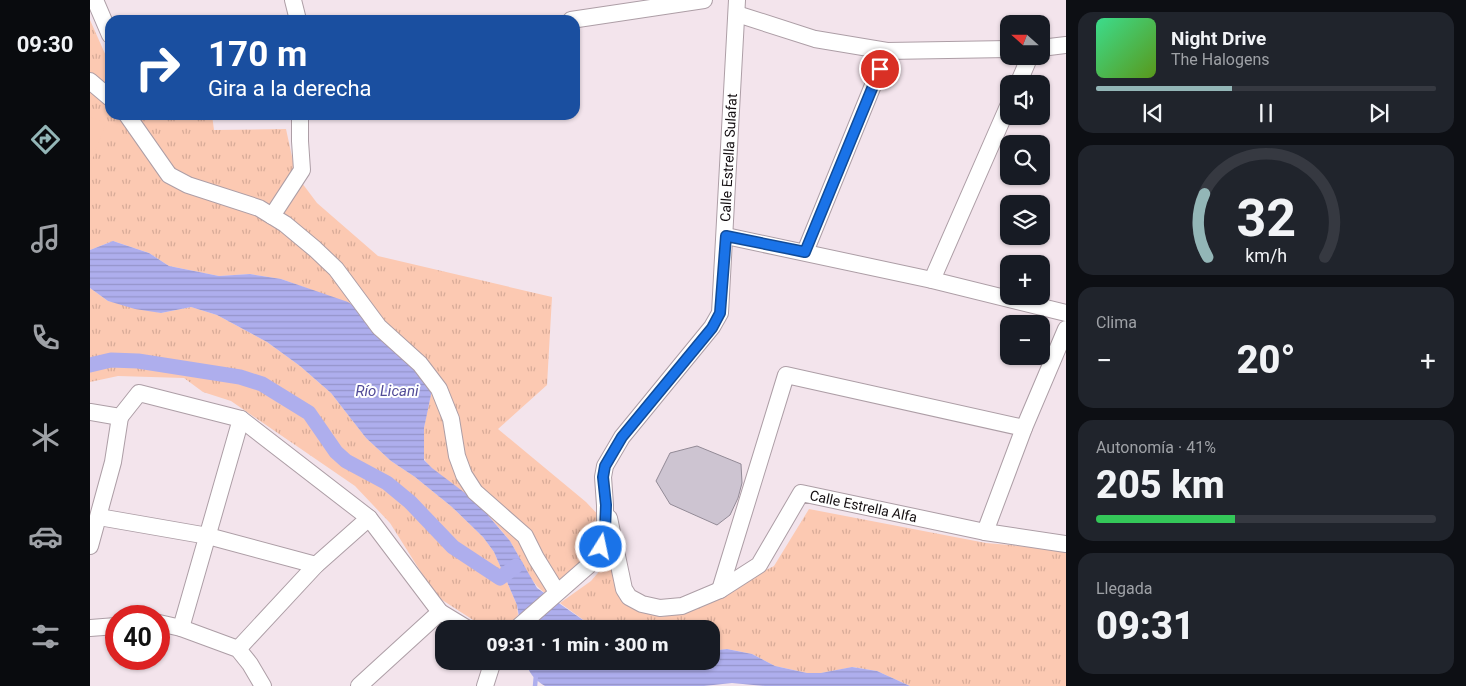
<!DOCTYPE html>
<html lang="es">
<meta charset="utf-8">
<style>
:root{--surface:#171b24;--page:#20242c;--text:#f1f3f6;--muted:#9ea1a6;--line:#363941;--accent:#93b6b7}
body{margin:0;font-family:Roboto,sans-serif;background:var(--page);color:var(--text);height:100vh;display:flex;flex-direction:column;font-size:19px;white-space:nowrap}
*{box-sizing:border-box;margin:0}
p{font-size:16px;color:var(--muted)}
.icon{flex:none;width:28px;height:28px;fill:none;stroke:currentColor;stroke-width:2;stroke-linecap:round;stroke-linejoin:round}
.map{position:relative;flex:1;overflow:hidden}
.panel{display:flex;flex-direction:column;gap:12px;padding:12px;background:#0d0f14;width:400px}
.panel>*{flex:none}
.guide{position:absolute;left:15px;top:15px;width:475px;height:105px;border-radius:15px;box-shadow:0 1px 4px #0004;background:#1a4fa0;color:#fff;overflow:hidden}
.needle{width:32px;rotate:291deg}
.buttons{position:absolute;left:910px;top:15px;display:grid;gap:10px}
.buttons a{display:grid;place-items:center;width:50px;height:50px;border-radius:10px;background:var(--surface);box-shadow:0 1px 4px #0004;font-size:25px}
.speed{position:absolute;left:15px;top:605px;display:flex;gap:10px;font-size:25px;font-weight:700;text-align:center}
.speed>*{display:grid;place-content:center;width:65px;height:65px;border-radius:50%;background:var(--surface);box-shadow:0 1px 4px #0004;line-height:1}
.speed .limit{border:8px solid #d22;background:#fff;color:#111}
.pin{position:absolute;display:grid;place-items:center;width:42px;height:42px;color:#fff;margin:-21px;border:2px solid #fff;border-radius:50%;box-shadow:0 1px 5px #0007}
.me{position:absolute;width:55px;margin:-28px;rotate:10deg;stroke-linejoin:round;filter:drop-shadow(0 0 4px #0008)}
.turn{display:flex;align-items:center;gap:18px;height:105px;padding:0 20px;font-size:22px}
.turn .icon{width:65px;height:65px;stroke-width:2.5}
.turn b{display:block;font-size:35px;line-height:42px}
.big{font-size:38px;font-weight:800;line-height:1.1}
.panel .tile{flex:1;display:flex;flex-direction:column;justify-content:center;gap:8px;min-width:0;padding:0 18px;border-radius:15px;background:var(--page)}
.panel .dial{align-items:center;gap:0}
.dial svg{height:130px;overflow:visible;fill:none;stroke:var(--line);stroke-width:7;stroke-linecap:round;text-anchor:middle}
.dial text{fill:var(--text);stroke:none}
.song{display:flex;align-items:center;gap:15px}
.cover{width:60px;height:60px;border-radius:8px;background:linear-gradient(135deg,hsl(150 70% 55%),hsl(90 70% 35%))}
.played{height:5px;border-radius:2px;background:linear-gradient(90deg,var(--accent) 40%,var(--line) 40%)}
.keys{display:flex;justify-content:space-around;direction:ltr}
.heat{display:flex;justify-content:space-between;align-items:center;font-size:28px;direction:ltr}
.charge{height:8px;border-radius:4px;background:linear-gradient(90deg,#34c759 41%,var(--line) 0)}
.trip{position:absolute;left:345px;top:620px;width:285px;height:50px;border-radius:15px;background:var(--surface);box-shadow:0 1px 4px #0004;font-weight:800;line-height:50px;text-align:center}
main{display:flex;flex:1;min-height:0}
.tab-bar{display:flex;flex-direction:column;width:90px;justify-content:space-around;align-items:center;background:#090b0e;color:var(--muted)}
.tab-bar .icon{width:35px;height:35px}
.tab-bar .selected{color:var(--accent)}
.tab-bar b{font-size:22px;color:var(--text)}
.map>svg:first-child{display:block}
.grass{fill:url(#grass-tufts)}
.park{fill:#fcc9b2}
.water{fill:url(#water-rules)}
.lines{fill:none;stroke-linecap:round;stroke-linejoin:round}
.stream{stroke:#aeaeed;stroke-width:4.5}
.canal{stroke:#aeaeed;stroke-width:15}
.building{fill:#cdc4d1;stroke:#928a96}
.minor-casing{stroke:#ad9ea6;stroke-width:18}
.minor{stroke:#fff;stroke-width:16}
.route-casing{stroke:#114b97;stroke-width:12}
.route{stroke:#1a73e8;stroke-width:9}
.labels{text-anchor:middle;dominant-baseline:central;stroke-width:4;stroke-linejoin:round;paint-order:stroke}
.street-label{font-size:14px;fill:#130e10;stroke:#fff}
.water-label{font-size:15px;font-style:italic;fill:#514b97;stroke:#fff}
</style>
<main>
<nav class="tab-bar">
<b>09:30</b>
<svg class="icon selected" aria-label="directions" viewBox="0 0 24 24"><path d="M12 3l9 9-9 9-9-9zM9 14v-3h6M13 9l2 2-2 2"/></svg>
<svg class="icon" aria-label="music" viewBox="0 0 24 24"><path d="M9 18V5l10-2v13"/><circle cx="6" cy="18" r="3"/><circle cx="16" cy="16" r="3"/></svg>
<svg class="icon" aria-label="phone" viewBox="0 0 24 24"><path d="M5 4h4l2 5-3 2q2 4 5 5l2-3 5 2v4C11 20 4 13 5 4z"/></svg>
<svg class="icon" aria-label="climate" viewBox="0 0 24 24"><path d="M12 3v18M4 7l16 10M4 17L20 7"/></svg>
<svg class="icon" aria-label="car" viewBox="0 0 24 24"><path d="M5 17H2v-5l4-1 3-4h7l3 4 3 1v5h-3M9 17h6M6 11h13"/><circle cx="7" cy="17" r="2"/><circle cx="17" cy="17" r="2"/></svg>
<svg class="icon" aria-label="filters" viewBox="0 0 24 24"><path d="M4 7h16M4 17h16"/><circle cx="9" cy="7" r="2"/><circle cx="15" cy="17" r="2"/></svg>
</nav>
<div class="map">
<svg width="976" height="686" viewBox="0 0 976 686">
<defs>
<pattern id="grass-tufts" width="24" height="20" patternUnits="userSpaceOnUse" patternTransform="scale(1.25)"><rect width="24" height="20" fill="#fcc9b2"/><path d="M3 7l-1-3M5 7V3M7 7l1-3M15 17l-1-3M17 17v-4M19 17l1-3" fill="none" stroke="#d7ab98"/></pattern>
<pattern id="water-rules" width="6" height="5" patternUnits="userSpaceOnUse" patternTransform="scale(1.25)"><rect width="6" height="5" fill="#aeaeed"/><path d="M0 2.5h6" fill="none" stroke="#9594ca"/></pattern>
</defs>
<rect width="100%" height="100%" fill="#f3e4ec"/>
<!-- grass -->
<path class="grass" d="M0,20L16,56H20V115H122L124,130L196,129L206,175L227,203L288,256L462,297L457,385L408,429L496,502L514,521L511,538L496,558L455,593C439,582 431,559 421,543C412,530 400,517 388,506C378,496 336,468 334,458C329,439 338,410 342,390L219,289L191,279L160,274L129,276L79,266L59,253L23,241L0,250Z
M0,288L18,301L71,313L101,307L127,315L177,342L210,366L241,393L276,438L301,461L325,477L362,507L393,537L404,552L427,605L428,615L416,629H397L346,596L300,523L265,486L141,401L113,392L94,378L28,376L0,382Z
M719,509L896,543L976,550V686H820L787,671L763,667L731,673H717L685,666L662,654L637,649L621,651V629H506L470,603L501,581L524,554L548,610L571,617L590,613L684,566Z"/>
<!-- park -->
<path class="park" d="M0,117L16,123L0,165Z"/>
<!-- water -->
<path class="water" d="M23,241L59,253L79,266L129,276L160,274L191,279L258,302L282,319L342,390L334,428V460L342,468L379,496L396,513L420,541L447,588L506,629H431L427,605L404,552L393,537L362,507L325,477L301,461L276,438L241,393L210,366L177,342L127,315L101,307L71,313L45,309L18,301L0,288V250Z
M637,649L662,654L685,666L717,673H731L762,667L787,671L820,686H675L642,683L614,686H455C445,680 438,673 436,661H621V651Z"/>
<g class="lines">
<!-- stream -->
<path class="stream" d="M445,686L446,675"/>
<!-- canal -->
<path class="canal" d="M0,365L21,360L48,361L150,377L172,384L219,413L246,452L256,461L297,483L320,502L363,547L410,578L426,566"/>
</g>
<!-- building -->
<path class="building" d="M607,446L651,464L652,483L648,498L640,515L627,525L580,504L566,481L580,453Z"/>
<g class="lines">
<!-- minor casing -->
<g class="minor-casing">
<g id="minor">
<path d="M5,0L20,35"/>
<path d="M203,0L208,20"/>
<path d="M647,14L725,39L797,51L919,49"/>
<path d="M481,20L614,0"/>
<path d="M951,48L976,45"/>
<path d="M0,81L20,98"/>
<path d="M928,84L940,56"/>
<path d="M37,115L79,175L98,185L169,208L195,224L225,249L246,269L289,327L330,364L349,389L361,419L367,456L374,475L385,492L435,536L446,558L467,592"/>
<path d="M182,216L212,170L210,141V115"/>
<path d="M636,236L842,280L976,313"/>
<path d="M715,252L797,51"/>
<path d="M842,280L919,104"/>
<path d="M0,412L30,417L49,393L151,419L279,518L350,612L378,629"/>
<path d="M9,517L118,536L226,565"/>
<path id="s1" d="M519,518L534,589L539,597L552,604L570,608L592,606L630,590L669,565L711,493L895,532L976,544"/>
<path d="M895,532L934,428L976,329"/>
<path d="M0,546L23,462L30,417"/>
<path d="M630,590L696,375L934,428"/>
<path d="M69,623L91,628L148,649L160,664L173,686"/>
<path d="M0,628L26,626"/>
<path d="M91,628L151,419"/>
<path id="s2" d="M426,629L498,566L511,547L515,531V505L513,477L515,466L532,437L622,327L630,313L647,0"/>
<path d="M148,649L226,565L279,518"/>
<path d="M269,686L350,612"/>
<path d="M395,686L403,661"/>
</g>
</g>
<!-- minor -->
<use href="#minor" class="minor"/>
</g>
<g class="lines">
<!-- route casing -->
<g class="route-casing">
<path id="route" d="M511,547L515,530L516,505L513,477L515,466L532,437L622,328L630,313L636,236L715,252L790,69"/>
</g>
<!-- route -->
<use href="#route" class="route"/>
</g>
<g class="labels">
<!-- street labels -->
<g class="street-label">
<text stroke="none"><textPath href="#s2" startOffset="548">Calle Estrella Sulafat</textPath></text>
<text stroke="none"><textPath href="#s1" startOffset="372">Calle Estrella Alfa</textPath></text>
</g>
<!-- water labels -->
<g class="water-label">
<text x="297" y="391">Río Licani</text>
</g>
</g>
</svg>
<div class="buttons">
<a><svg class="needle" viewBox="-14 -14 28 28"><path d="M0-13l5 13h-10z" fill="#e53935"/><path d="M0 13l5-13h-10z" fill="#9ea1a6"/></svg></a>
<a><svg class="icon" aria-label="sound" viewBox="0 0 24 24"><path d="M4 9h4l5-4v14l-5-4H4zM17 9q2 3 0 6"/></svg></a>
<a><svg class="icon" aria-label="search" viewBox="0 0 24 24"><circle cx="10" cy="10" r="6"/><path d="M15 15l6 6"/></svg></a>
<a><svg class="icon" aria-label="layers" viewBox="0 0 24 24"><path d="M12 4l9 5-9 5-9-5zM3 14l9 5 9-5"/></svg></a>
<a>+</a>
<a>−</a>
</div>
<div class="speed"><div class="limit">40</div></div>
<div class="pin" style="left:790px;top:69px;background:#d93025"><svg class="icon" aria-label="arrive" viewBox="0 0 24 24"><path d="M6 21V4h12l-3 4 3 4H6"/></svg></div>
<svg class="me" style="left:511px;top:547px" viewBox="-20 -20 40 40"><circle r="17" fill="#1a73e8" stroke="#fff" stroke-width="3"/><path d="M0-11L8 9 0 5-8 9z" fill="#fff"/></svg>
<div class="trip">09:31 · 1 min · 300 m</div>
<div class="guide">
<div class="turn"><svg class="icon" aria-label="right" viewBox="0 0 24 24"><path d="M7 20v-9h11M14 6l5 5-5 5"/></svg><div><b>170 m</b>Gira a la derecha</div></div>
</div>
</div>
<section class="panel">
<div class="tile">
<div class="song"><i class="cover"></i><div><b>Night Drive</b><p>The Halogens</p></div></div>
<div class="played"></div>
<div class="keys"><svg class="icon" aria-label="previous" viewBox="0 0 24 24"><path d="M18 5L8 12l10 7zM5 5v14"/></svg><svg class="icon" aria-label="pause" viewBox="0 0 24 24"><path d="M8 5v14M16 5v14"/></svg><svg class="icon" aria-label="next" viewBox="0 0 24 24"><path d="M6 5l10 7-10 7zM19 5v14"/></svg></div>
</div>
<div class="tile dial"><svg viewBox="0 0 100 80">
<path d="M14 69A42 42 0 1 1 86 69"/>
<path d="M14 69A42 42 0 0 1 12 30" stroke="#93b6b7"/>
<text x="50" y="56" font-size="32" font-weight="700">32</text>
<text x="50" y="72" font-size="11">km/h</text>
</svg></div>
<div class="tile"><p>Clima</p>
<div class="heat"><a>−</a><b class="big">20°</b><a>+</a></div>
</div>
<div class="tile"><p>Autonomía · 41%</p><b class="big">205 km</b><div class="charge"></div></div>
<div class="tile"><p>Llegada</p><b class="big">09:31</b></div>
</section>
</main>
